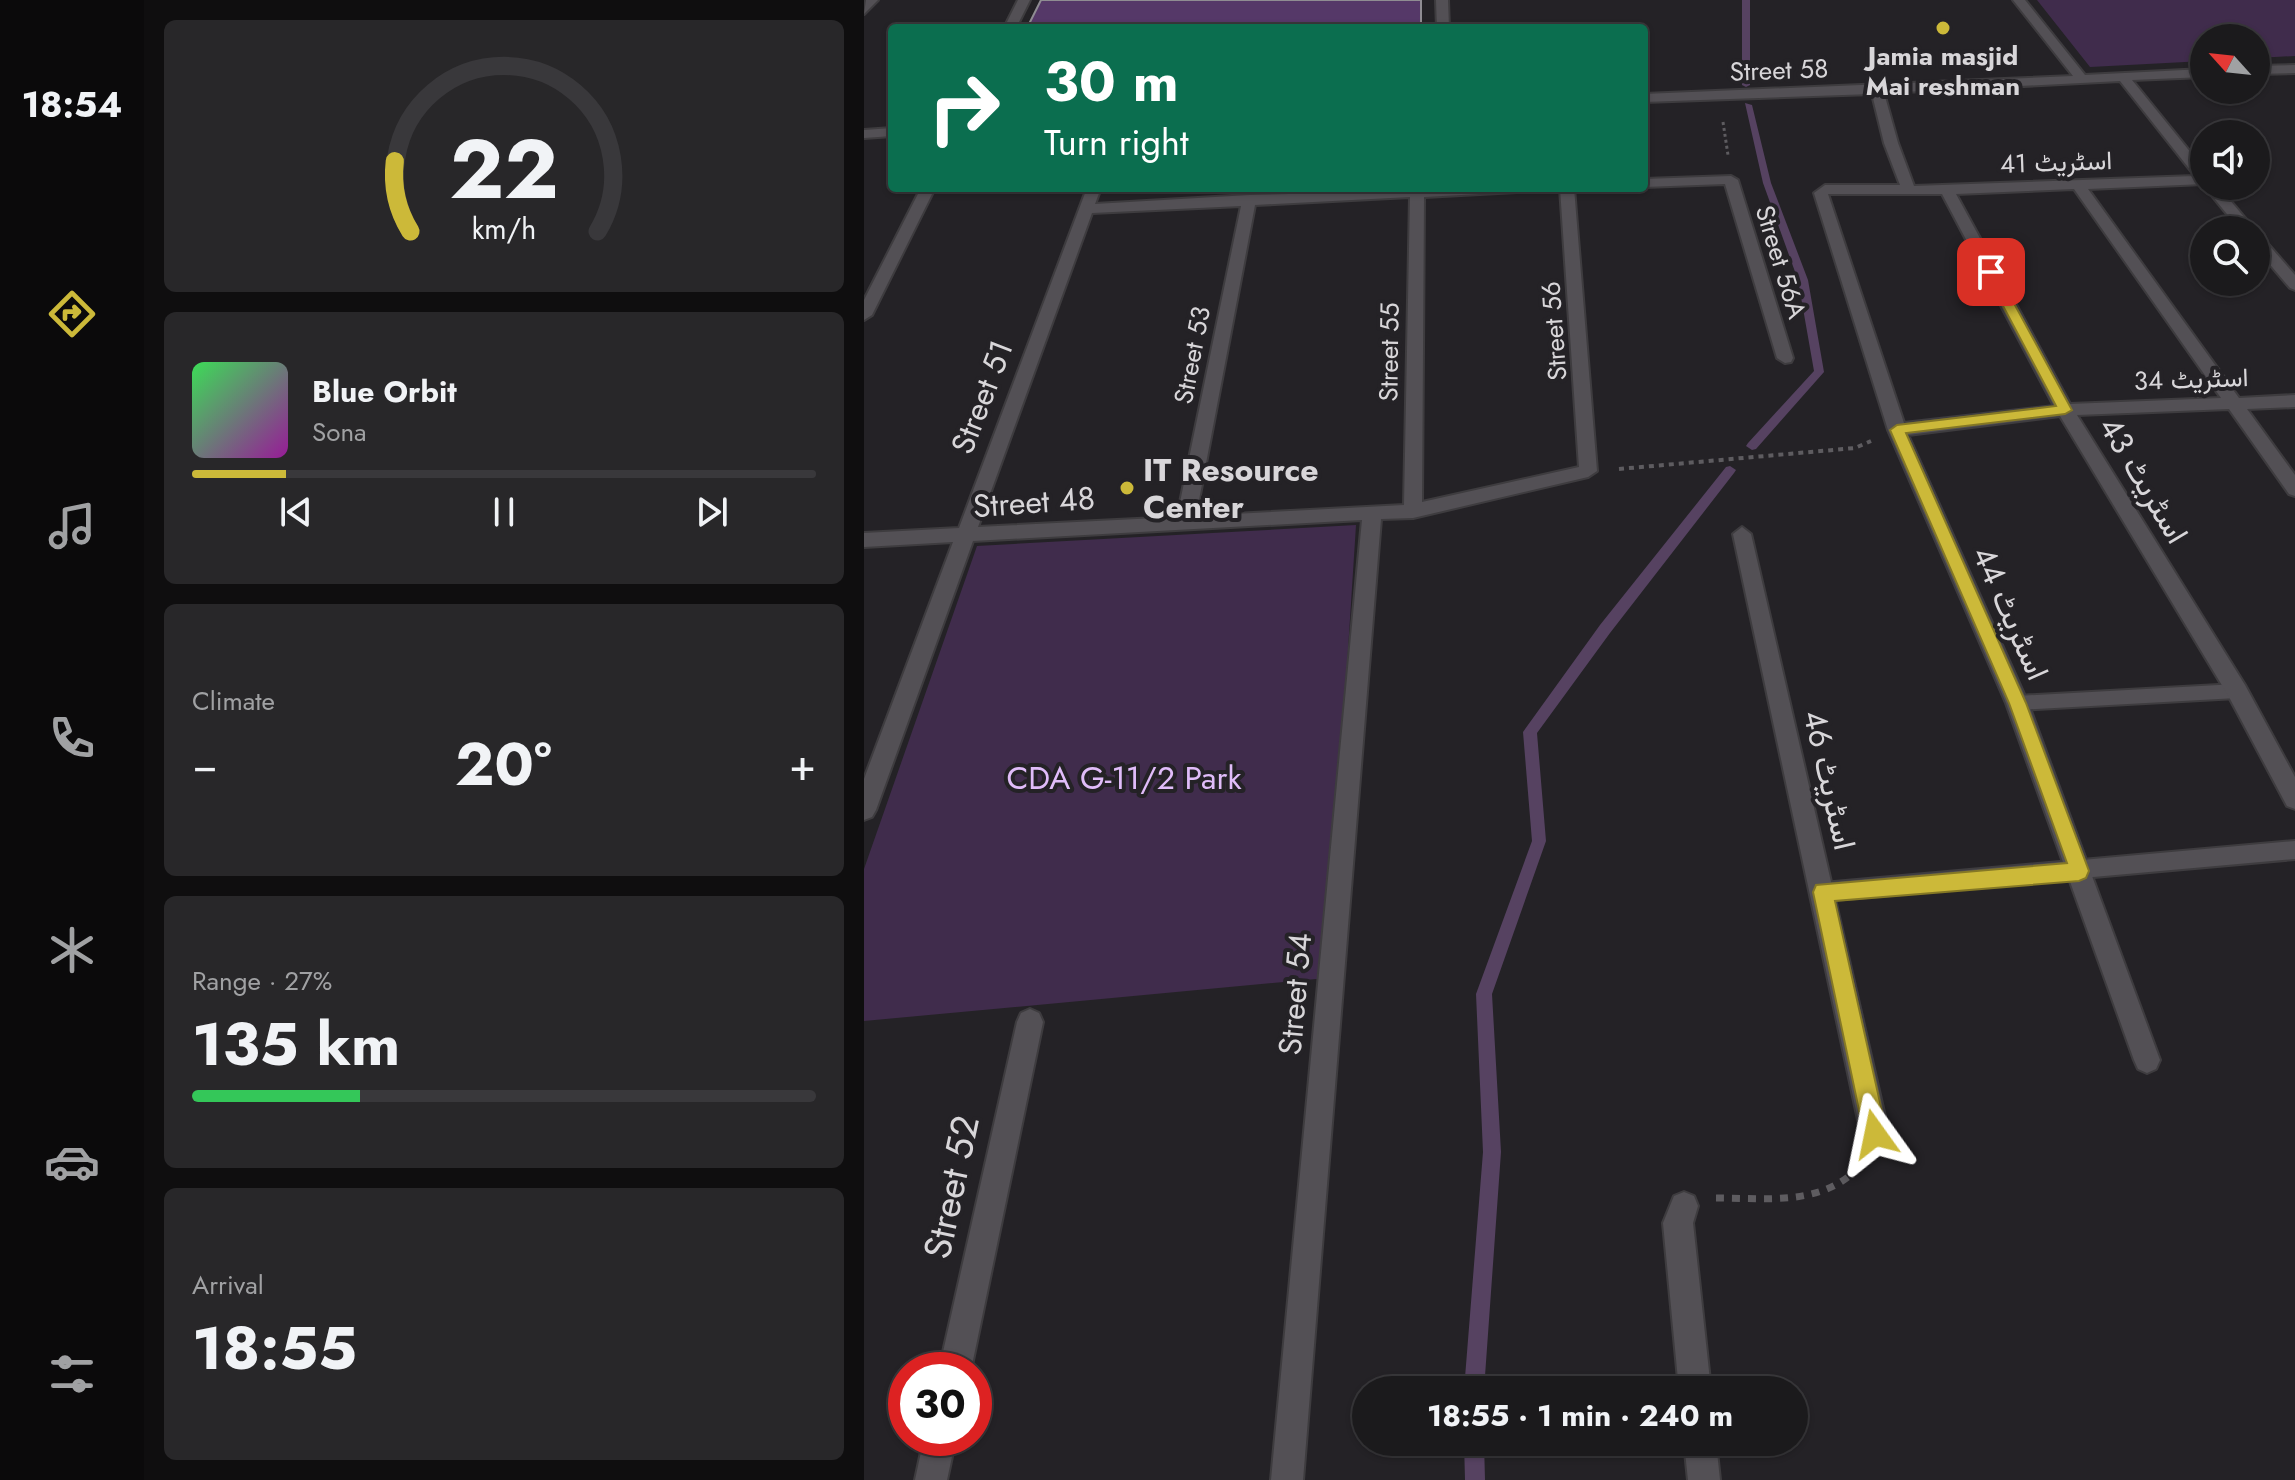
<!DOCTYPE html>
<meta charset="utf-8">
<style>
:root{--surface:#1b1a1c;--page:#282729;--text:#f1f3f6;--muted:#a0a1a3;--line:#39383b;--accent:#ccb939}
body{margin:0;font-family:Jost,Vazirmatn,sans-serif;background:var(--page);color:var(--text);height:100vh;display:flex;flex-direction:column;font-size:30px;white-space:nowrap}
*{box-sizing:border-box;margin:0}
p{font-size:26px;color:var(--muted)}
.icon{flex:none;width:44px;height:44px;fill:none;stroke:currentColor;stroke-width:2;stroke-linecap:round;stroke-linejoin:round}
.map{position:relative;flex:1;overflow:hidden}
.details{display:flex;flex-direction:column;gap:20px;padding:20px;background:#0f0e0f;width:720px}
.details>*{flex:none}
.hud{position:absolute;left:24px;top:24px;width:760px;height:168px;border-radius:8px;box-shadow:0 2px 6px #0004,0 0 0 2px var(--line);background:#0b6e4f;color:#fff;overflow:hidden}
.needle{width:52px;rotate:297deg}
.controls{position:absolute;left:1326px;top:24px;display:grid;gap:16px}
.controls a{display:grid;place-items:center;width:80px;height:80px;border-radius:50%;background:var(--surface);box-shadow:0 2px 6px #0004,0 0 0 2px var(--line);font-size:40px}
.speed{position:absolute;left:24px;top:1352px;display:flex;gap:16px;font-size:40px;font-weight:700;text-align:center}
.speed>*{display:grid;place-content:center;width:104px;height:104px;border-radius:50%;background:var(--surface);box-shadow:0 2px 6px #0004,0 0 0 2px var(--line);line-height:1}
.speed .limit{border:12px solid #d22;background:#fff;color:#111}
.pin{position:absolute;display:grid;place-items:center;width:68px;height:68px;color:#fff;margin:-34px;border-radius:16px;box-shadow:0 4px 12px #0006}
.me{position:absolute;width:88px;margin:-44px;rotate:348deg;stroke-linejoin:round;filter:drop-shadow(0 0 6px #0008)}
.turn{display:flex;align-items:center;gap:28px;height:168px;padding:0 24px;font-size:36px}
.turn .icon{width:104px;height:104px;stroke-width:2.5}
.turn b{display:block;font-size:56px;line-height:68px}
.big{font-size:60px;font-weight:700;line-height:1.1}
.details .tile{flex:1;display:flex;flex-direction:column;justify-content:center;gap:12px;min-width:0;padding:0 28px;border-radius:12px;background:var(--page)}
.details .dial{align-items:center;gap:0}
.dial svg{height:208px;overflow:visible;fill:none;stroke:var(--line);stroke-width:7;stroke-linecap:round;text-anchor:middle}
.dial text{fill:var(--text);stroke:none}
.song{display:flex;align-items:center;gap:24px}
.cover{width:96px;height:96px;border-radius:12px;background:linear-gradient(135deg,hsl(130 70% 55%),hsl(300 70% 35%))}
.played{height:8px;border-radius:4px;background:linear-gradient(90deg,var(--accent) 15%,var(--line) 15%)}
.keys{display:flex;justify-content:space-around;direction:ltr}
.heat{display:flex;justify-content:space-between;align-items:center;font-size:44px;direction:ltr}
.charge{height:12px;border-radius:6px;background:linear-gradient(90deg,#34c759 27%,var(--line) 0)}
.trip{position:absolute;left:488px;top:1376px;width:456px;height:80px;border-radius:40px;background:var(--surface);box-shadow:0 2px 6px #0004,0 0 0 2px var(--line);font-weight:700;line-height:80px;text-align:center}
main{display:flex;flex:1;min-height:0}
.tab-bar{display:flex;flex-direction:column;width:144px;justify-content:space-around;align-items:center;background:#0b0a0b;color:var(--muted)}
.tab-bar .icon{width:56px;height:56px}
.tab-bar .on{color:var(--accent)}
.tab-bar b{font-size:36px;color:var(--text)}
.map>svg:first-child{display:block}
.green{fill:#402c4c}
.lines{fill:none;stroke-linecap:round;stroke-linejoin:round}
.stream{fill:#564261;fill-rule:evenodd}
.building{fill:#553868;stroke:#8f8c92;stroke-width:2}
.service-casing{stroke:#3e3c3f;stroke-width:4}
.minor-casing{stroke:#3e3c3f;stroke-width:4}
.secondary-casing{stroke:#3e3c3f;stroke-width:4}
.path-far2{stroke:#5e5c60;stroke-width:3;stroke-dasharray:3 3;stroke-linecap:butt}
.path-far1{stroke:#5e5c60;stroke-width:4;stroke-dasharray:5 5;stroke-linecap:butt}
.path{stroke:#5e5c60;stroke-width:7;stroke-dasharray:8 8;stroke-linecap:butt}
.service{fill:#535055;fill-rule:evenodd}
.minor{fill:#535055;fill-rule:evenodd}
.secondary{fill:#535055;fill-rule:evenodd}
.route{fill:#ccb939;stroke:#857825;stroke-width:2}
.poi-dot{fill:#ccb939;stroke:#242226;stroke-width:3}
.labels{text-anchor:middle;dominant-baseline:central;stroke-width:8;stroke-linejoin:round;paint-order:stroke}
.far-poi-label{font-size:26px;font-weight:bold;fill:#d8d6d9;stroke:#242226}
.far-street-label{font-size:26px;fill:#d8d6d9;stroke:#242226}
.street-label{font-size:32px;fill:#d8d6d9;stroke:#242226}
.poi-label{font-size:32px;font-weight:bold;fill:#d8d6d9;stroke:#242226;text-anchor:start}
.park-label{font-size:32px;fill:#e0bcf9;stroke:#242226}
.near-street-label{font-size:38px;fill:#d8d6d9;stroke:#242226}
</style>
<main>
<nav class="tab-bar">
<b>18:54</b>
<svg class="icon on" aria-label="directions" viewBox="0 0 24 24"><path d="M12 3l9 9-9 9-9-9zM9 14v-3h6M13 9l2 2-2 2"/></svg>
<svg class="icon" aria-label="music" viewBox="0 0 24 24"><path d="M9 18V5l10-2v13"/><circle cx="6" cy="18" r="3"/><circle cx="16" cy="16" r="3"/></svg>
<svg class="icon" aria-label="phone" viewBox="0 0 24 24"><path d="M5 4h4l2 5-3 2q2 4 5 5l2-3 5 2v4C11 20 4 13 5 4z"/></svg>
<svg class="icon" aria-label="climate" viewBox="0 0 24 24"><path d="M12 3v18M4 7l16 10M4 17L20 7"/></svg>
<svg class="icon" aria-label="car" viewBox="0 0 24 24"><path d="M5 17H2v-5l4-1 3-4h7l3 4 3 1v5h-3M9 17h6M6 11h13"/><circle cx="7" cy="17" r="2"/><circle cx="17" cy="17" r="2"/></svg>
<svg class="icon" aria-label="filters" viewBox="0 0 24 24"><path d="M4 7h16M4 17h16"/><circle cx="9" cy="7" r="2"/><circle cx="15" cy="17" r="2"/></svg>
</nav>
<section class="details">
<div class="tile dial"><svg viewBox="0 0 100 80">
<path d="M14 69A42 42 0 1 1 86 69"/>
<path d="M14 69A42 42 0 0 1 8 42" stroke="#ccb939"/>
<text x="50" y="56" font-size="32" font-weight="700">22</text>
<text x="50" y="72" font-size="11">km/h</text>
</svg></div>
<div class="tile">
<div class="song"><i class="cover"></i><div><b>Blue Orbit</b><p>Sona</p></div></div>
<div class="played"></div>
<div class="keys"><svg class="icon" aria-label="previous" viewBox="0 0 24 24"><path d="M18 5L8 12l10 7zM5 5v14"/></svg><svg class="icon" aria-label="pause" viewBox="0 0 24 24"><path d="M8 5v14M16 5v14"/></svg><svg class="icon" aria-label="next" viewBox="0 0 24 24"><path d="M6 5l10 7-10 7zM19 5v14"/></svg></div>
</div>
<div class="tile"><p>Climate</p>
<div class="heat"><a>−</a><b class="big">20°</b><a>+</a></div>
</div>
<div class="tile"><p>Range · 27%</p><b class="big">135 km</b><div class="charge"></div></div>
<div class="tile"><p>Arrival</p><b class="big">18:55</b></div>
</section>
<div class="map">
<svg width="1431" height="1480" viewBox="0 0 1431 1480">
<rect width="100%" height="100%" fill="#242226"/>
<!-- green -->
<path class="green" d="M1173,0H1431V56L1392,58V38H1340V61L1226,67Z
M492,525L463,978L0,1021V869L113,546Z"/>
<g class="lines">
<!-- stream -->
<path class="stream" d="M878,0H886V85L882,87L878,85Z
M881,103L888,105L907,183L944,280L960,372L892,449L888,450L882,446L884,443L950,371L934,280L899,183Z
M866,466L872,470L870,473L746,633L673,733L682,841L628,994L637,1152L620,1390H600L619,1152L612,994L668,841L659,732L736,625L862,467Z
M600,1442H620L621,1480H601Z"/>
</g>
<!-- building -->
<path class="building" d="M177,0H557V28H163Z"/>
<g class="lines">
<!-- service casing -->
<g class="service-casing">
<path id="service" d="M1373,684L1379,686L1382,691L1379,696L1373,698L1153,710L1147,708L1144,703L1147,698L1153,696Z
M1431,841V859L959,901L952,899L949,892L952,885L959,883Z"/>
</g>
<!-- minor casing -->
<g class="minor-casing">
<path id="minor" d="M154,0H166L152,28H140Z
M572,0H584L585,28H573Z
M1149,0H1161L1221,75L1340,69V77L1268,80L1340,169V184L1224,189L1375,398L1431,395V407L1383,409L1431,475V496L1425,494L1365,409L1213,415L1381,685L1431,777V809L1423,806L1365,697L1196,416L1044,435L1164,703L1296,1060L1292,1069L1283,1073L1274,1069L1270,1060L1142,703L1024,430L950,193L961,185H1036L1020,143L1008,94L780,102V94L1209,76ZM1256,81L1331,176L1050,186L1034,143L1020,93ZM1210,189L1357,398L1206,404L1092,194ZM964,194H1078L1190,406L1040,423Z
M1431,65V73L1392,74V66Z
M28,128V136L0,138V130Z
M867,176L874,180L929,358L927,362L921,363L913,358L861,184L780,187V179Z
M1340,186H1354L1391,230H1376Z
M57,188H71L8,315L0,320V300Z
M223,188H237L231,204L385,195L660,188L653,192L560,197L558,502L715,467L696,188H710L733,471L724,477L549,518L517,519L439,1480H407L498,520L109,541L12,810L8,817L0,820V779L89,542L0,547V533L95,528ZM546,197L540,505L332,516L391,205ZM377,206L313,517L114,527L228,213Z
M1392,235L1397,236L1431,275V290L1426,288L1392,248Z
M878,527L887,534L1025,1134L1021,1144L1011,1148L1001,1144L997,1134L869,534Z
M166,1009L175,1013L179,1022L107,1370H75L153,1022L157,1013Z
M820,1192L830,1196L834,1206L829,1223L847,1390H815L799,1223L810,1196Z
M60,1438H92L83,1480H51Z
M820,1442H852L856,1480H824Z"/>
</g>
<!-- secondary casing -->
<g class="secondary-casing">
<path id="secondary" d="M2,0H14L0,14Z"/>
</g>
<!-- path-far2 -->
<path class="path-far2" d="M859,122L864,155"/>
<!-- path-far1 -->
<path class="path-far1" d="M755,469L991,448L1007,441"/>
<!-- path -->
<path class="path" d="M852,1198C904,1198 960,1207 998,1164"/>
<!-- service -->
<use href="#service" class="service"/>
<!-- minor -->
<use href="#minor" class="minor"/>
<!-- secondary -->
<use href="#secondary" class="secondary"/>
</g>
<!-- route -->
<path class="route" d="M1127,269L1133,272L1208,410L1201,414L1042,433L1162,703L1225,871L1222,878L1215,881L971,901L1023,1134L1019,1142L1011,1146L1003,1142L1000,1134L949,892L952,885L1203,863L1145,703L1026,430L1033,425L1192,406L1121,272Z"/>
<!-- markers -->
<g class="poi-dot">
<circle cx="1079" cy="28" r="8"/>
<circle cx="263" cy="488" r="8"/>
</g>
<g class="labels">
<!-- far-poi labels -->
<g class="far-poi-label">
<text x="1079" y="56">Jamia masjid<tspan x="1079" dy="30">Mai reshman</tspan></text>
</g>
<!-- far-street labels -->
<g class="far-street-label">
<text transform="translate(915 70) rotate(-2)">Street 58</text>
<text transform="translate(1192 162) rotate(-2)">اسٹریٹ 41</text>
<text transform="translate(917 262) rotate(73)">Street 56A</text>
<text transform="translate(690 331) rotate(-94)">Street 56</text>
<text transform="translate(525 352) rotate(-89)">Street 55</text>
<text transform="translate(328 355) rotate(-79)">Street 53</text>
<text transform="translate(1327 379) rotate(-2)">اسٹریٹ 34</text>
</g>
<!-- street labels -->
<g class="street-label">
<text transform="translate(118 397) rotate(-69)">Street 51</text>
<text transform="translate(1280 480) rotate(59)">اسٹریٹ 43</text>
<text transform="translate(170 502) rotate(-4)">Street 48</text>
<text transform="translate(1147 613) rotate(66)">اسٹریٹ 44</text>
<text transform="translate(966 780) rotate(77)">اسٹریٹ 46</text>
<text transform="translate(431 994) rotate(-85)">Street 54</text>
</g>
<!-- poi labels -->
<g class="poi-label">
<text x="279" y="470">IT Resource<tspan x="279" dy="37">Center</tspan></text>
</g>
<!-- park labels -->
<g class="park-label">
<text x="260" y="778">CDA G-11/2 Park</text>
</g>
<!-- near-street labels -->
<g class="near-street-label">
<text transform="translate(87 1187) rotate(-78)">Street 52</text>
</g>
</g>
</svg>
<div class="controls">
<a><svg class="needle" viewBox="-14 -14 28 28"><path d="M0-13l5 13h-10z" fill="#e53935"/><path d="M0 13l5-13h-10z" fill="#a0a1a3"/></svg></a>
<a><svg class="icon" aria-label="sound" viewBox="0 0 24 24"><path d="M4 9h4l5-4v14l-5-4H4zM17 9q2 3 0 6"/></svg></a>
<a><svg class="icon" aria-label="search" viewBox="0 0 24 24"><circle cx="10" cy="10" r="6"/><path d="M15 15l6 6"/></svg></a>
</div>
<div class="speed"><div class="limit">30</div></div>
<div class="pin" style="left:1127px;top:272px;background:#d93025"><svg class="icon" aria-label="arrive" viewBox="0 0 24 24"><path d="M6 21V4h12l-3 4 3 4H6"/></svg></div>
<svg class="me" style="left:1011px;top:1134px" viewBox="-20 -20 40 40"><path d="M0-17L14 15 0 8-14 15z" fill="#ccb939" stroke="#fff" stroke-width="4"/></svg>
<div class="trip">18:55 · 1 min · 240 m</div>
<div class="hud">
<div class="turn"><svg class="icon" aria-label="right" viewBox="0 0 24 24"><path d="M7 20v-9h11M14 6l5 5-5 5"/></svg><div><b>30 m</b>Turn right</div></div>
</div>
</div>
</main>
